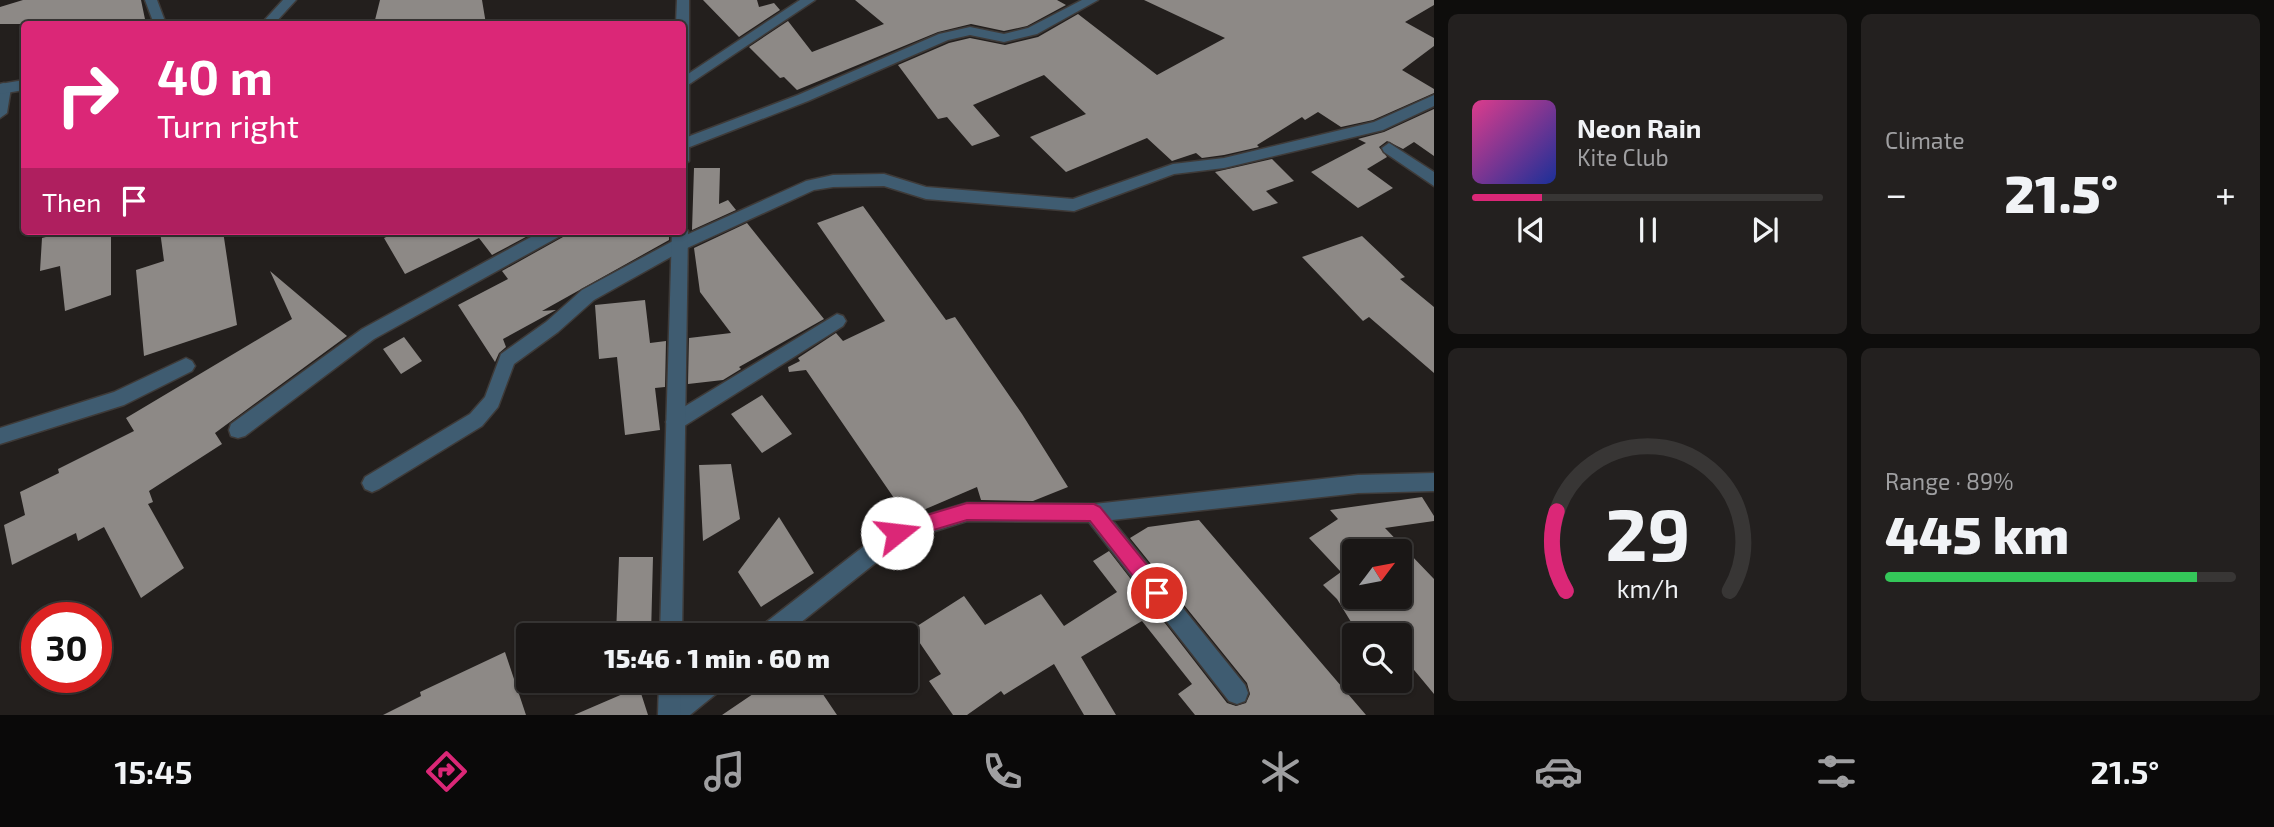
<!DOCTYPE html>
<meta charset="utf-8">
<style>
:root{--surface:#1a1716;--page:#23201f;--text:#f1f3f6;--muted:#9f9fa1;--line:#383635;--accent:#db2777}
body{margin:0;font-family:"Exo 2",sans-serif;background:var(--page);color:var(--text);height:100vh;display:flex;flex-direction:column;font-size:26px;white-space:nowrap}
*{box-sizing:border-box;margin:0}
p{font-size:23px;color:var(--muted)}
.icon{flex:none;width:38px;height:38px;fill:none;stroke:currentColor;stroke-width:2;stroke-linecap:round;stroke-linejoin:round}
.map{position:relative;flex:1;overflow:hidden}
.details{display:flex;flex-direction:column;gap:14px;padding:14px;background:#0e0d0c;width:840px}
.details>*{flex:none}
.guide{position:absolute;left:21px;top:21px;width:665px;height:214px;border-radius:7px;box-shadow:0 2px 5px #0004,0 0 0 2px var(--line);background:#db2777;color:#fff;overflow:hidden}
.needle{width:46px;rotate:58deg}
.buttons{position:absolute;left:1342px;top:539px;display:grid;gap:14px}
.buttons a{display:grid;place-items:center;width:70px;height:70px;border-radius:7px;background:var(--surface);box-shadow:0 2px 5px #0004,0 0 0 2px var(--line);font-size:35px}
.speed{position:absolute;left:21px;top:602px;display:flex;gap:14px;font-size:35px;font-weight:700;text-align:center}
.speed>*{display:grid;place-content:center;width:91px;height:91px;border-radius:50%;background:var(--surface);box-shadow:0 2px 5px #0004,0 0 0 2px var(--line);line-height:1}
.speed .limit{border:10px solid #d22;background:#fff;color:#111}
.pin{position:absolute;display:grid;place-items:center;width:60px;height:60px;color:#fff;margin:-30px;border:4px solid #fff;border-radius:50%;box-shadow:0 2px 7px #0007}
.me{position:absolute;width:77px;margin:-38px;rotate:74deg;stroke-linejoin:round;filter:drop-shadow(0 0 5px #0008)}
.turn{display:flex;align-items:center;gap:24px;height:147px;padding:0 21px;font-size:32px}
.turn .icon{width:91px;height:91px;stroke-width:2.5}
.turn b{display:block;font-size:49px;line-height:60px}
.then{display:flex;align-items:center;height:66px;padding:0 21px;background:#0003;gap:14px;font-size:26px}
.big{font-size:52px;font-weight:800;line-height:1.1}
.details .card{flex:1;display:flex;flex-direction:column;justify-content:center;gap:10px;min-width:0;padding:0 24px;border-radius:10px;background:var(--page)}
.details .dial{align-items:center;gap:0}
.dial svg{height:182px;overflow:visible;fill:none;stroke:var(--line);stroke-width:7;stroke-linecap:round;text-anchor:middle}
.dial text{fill:var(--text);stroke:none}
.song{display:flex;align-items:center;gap:21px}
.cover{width:84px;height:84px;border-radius:10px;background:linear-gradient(135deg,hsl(330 70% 55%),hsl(230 70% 35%))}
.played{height:7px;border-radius:4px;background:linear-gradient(90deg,var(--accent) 20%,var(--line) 20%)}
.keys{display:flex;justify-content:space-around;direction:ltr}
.heat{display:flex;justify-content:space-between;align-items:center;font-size:38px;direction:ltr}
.charge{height:10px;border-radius:5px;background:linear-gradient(90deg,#34c759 89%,var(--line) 0)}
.details .tiles{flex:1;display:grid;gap:14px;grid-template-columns:repeat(2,1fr)}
.trip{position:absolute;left:516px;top:623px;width:402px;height:70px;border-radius:7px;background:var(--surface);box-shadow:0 2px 5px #0004,0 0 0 2px var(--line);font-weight:800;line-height:70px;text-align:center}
.tab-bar{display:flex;height:112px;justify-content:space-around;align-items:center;background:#0a0909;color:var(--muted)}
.tab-bar .icon{width:49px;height:49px}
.tab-bar .active{color:var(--accent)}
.tab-bar b{font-size:32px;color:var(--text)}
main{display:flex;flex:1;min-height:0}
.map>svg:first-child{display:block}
.building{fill:#8d8986;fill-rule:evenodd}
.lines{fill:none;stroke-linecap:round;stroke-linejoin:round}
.minor-casing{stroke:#3e3a38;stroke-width:3}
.tertiary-casing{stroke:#3e3a38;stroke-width:3}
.minor{fill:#3f5c71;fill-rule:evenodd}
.tertiary{fill:#3f5c71;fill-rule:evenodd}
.route{fill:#db2777;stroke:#8e194d;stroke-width:2}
</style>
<main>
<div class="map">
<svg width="1434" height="715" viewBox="0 0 1434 715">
<rect width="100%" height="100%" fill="#231f1d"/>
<!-- building -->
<path class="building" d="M23,0H141L146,24H0V7Z
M380,0H482L486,24H374Z
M703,0H757L759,7L774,3L780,10L739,37Z
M855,0H1057L1066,5L1027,26L1004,31L971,24L938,32L797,90L784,77L780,78L749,47L788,21L812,52L884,24Z
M1144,0H1434V5L1405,22L1434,38V46L1402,70L1434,89V93L1373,120L1341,127L1318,112L1305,120L1302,117L1257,145L1259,147L1224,155L1202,158L1196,153L1172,161L1147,138L1066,172L1030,137L1086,114L1044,75L973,105L1000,136L972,146L947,117L938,119L898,65L949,43L970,38L1005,45L1038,37L1078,14L1157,75L1225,38Z
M1434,109V156L1414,142L1403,149L1387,141L1379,147L1387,157L1367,169L1393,188L1358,208L1311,172L1366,143L1358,139L1384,132Z
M1272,159L1294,181L1266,191L1278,203L1253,211L1215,172Z
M694,168H720L719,204L728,200L736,210L692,230Z
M863,206L946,320L955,317L1022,414L1068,487L1033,501L981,500L977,487L907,517L806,370L789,372L788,367L800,361L798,358L836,333L843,341L885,321L817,223Z
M747,223L824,319L739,367L741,369L723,380L688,384L689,338L731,333L700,292L694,248Z
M69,231H111V295L65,311L60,266L40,271L42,238Z
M160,231H223L237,325L144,356L136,270L164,261Z
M399,231H537L492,255L479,238L405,274L384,238Z
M566,231H669V240L542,311L556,310L503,339L506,347L499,353L495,362L458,305L508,279L502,271L563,237Z
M1362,236L1405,277L1400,279L1434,307V373L1369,317L1363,321L1302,257Z
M270,271L347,336L215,433L222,444L149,491L153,502L148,504L184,568L141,598L104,527L78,541L76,533L12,565L4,525L25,515L20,492L59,473L58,469L134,431L126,418L292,319Z
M645,300L650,343L666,341L665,387L655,388L660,430L625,435L617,357L599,359L595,305Z
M404,337L422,361L401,374L383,349Z
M762,395L792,434L762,453L731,414Z
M731,464L740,519L703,541L699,465Z
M1422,497L1434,516V521L1385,528L1434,579V694L1400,653V635H1359L1337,599L1323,585L1341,572L1309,538L1338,519L1330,510ZM1354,551H1400V597H1354Z
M779,517L814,573L761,607L738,572Z
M1199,520L1366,715H1195L1178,694L1192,684L1142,621L1081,657L1116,715H1084L1054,664L1004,695L1001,691L967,715H953L929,681L941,674L911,630L964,596L985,625L1041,594L1064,626L1117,592L1093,561L1109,551L1227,703L1236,706L1246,703L1250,694L1247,683L1130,538L1148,527Z
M619,557H653L651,635H616Z
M505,652L526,715H383L421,696L420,692Z
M772,681H814L837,715H722Z
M639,687L648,715H574Z"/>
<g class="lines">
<!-- minor casing -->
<g class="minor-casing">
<path id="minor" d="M145,0H157L166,24H154Z
M800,0H815L682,89V78Z
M1082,0H1098L1037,34L1004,42L970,35L948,40L808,101L682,150V139L798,95L939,34L970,27L1004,34L1028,28Z
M4,83L11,88L7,113L0,118V84Z
M1434,95V106L1383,130L1224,168L1174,174L1074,211L926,199L884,186L833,187L814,190L685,249L594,300L558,332L514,364L498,407L482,426L379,489L372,492L365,489L362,483L365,477L470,414L485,397L501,354L546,322L582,290L673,241L806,181L833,175L884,174L926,187L1073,199L1173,164L1224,158L1374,122Z
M1389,143L1434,172V186L1384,152L1382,148Z
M542,231H564L562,235L374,339L245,436L238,438L231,436L229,430L231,424L362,329Z
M837,314L843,316L846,321L843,326L681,428L675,430L669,428L666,422L669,416Z
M186,358L192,361L195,366L192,371L124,405L0,444V428L114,392Z
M1434,473V491L1358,493L1112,520L1245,685L1248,693L1245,701L1237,704L1229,701L1089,522L967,521L903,541L785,635H757L760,627L890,526L967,503L1094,504L1358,475Z
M697,681H725L722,689L690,715H662L665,707Z"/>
</g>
<!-- tertiary casing -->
<g class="tertiary-casing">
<path id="tertiary" d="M283,0H296L274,24H261Z
M677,0H689V161L682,166V24H676Z
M24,80V90L0,94V84Z
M682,226L688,231L682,635H660L672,231H682Z
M659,681H681L680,715H658Z"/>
</g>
<!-- minor -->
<use href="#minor" class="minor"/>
<!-- tertiary -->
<use href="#tertiary" class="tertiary"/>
</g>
<!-- route -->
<path class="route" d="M967,503L1094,504L1100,507L1164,586L1167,593L1164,599L1157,602L1151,599L1090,521L967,520L897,541L891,539L888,533L891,526L897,524Z"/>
</svg>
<div class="buttons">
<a><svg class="needle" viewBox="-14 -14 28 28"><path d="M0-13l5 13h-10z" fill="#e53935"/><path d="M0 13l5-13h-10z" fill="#9f9fa1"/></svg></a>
<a><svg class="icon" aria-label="search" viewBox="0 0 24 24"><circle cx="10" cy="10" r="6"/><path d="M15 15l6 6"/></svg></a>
</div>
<div class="speed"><div class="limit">30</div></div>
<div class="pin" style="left:1157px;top:593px;background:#d93025"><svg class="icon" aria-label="arrive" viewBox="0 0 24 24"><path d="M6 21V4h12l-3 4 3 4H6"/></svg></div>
<svg class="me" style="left:897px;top:533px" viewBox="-20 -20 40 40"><circle r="19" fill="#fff"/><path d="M0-13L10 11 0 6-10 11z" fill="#db2777"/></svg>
<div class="trip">15:46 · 1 min · 60 m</div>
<div class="guide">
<div class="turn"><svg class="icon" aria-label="right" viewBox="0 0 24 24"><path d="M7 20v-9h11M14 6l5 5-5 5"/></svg><div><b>40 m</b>Turn right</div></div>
<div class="then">Then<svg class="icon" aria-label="arrive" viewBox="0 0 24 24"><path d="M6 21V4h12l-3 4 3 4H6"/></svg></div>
</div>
</div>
<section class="details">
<div class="tiles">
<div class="card">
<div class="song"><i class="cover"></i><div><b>Neon Rain</b><p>Kite Club</p></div></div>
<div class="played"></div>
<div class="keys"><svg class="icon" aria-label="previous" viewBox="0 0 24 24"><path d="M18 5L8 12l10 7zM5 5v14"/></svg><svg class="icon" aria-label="pause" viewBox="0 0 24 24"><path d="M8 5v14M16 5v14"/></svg><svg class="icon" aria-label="next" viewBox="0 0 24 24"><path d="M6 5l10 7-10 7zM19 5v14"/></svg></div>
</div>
<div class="card"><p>Climate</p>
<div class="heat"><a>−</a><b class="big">21.5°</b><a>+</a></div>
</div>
<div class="card dial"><svg viewBox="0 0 100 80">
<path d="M14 69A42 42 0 1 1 86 69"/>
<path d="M14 69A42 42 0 0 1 10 34" stroke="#db2777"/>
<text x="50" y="56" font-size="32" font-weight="700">29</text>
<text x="50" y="72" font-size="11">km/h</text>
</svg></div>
<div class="card"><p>Range · 89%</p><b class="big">445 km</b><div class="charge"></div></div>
</div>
</section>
</main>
<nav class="tab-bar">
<b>15:45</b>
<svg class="icon active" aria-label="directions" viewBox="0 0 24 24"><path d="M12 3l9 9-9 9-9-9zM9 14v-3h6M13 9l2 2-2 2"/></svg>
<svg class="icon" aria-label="music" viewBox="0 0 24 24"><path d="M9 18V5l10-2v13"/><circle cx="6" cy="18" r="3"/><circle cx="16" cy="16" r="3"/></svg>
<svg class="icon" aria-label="phone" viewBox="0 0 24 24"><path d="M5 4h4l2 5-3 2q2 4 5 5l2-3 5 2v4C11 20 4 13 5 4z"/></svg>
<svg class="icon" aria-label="climate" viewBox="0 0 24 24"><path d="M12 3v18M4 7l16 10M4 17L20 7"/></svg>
<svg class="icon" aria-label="car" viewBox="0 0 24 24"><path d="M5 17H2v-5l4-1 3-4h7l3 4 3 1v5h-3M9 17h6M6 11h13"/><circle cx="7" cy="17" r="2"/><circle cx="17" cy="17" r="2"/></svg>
<svg class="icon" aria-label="filters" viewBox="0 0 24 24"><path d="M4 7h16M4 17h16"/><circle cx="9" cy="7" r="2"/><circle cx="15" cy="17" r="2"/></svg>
<b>21.5°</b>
</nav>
